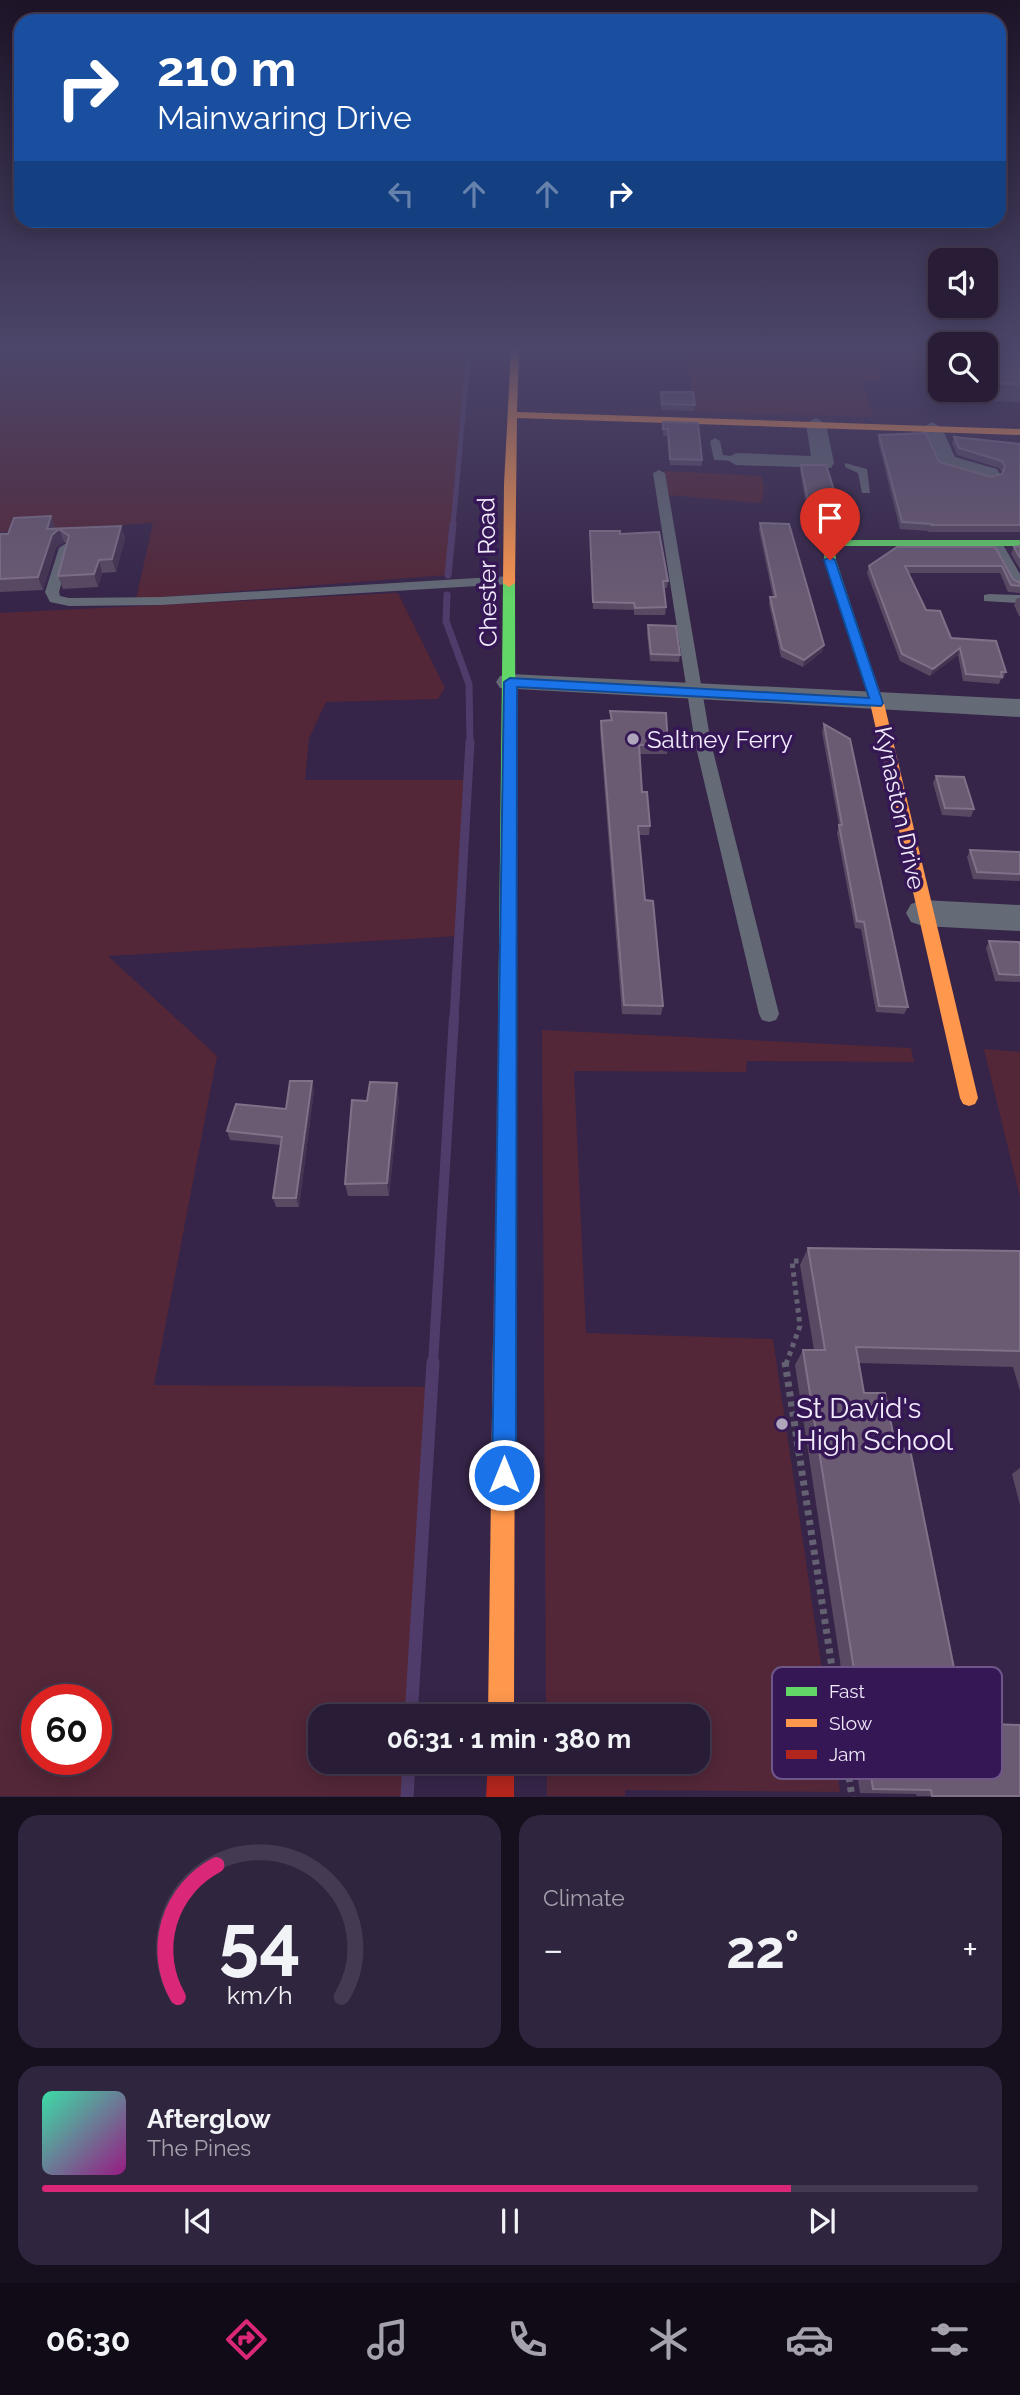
<!DOCTYPE html>
<meta charset="utf-8">
<style>
:root{--surface:#281c36;--page:#30253e;--text:#f1f3f6;--muted:#a5a1ad;--line:#443a51;--accent:#db2777}
body{margin:0;font-family:Raleway,sans-serif;background:var(--page);color:var(--text);height:100vh;display:flex;flex-direction:column;font-size:26px;white-space:nowrap}
*{box-sizing:border-box;margin:0}
p{font-size:23px;color:var(--muted)}
.icon{flex:none;width:38px;height:38px;fill:none;stroke:currentColor;stroke-width:2;stroke-linecap:round;stroke-linejoin:round}
.map{position:relative;height:1797px;overflow:hidden}
.sheet{display:flex;flex-direction:column;gap:18px;padding:18px;background:#160f1e;flex:1}
.sheet>*{flex:none}
.banner{position:absolute;left:14px;top:14px;width:992px;height:214px;border-radius:21px;box-shadow:0 4px 18px #0003,0 0 0 2px var(--line);background:#1a4fa0;color:#fff;overflow:hidden}
.controls{position:absolute;left:928px;top:248px;display:grid;gap:14px}
.controls a{display:grid;place-items:center;width:70px;height:70px;border-radius:14px;background:var(--surface);box-shadow:0 4px 18px #0003,0 0 0 2px var(--line);font-size:35px}
.speed{position:absolute;left:21px;top:1684px;display:flex;gap:14px;font-size:35px;font-weight:700;text-align:center}
.speed>*{display:grid;place-content:center;width:91px;height:91px;border-radius:50%;background:var(--surface);box-shadow:0 4px 18px #0003,0 0 0 2px var(--line);line-height:1}
.speed .limit{border:10px solid #d22;background:#fff;color:#111}
.pin{position:absolute;display:grid;place-items:center;width:60px;height:60px;color:#fff;margin:-72px -30px;border-radius:50% 50% 50% 0;rotate:-45deg;box-shadow:0 0 7px #0007}
.pin .icon{rotate:45deg}
.me{position:absolute;width:77px;margin:-38px;rotate:0deg;stroke-linejoin:round;filter:drop-shadow(0 0 5px #0008)}
.turn{display:flex;align-items:center;gap:24px;height:147px;padding:0 28px;font-size:32px}
.turn .icon{width:91px;height:91px;stroke-width:2.5}
.turn b{display:block;font-size:49px;line-height:60px}
.lanes{display:flex;align-items:center;height:66px;padding:0 28px;background:#0003;justify-content:center;gap:35px;direction:ltr}
.lanes .off{opacity:.35}
.big{font-size:52px;font-weight:700;line-height:1.1}
.sheet .tile{flex:1;display:flex;flex-direction:column;justify-content:center;gap:10px;min-width:0;padding:0 24px;border-radius:21px;background:var(--page)}
.sheet .dial{align-items:center;gap:0}
.dial svg{height:182px;overflow:visible;fill:none;stroke:var(--line);stroke-width:7;stroke-linecap:round;text-anchor:middle}
.dial text{fill:var(--text);stroke:none}
.song{display:flex;align-items:center;gap:21px}
.cover{width:84px;height:84px;border-radius:10px;background:linear-gradient(135deg,hsl(160 70% 55%),hsl(310 70% 35%))}
.played{height:7px;border-radius:4px;background:linear-gradient(90deg,var(--accent) 80%,var(--line) 80%)}
.keys{display:flex;justify-content:space-around;direction:ltr}
.heat{display:flex;justify-content:space-between;align-items:center;font-size:38px;direction:ltr}
.sheet .tiles{flex:1;display:grid;gap:18px;grid-template-columns:1fr 1fr}
.tile:last-child{grid-column:span 2}
.trip{position:absolute;left:308px;top:1704px;width:402px;height:70px;border-radius:21px;background:var(--surface);box-shadow:0 4px 18px #0003,0 0 0 2px var(--line);font-weight:700;line-height:70px;text-align:center}
.menu{display:flex;height:112px;justify-content:space-around;align-items:center;background:#100b16;color:var(--muted)}
.menu .icon{width:49px;height:49px}
.menu .active{color:var(--accent)}
.menu b{font-size:32px;color:var(--text)}
.map>svg:first-child{display:block}
.green{fill:#532738;fill-rule:evenodd}
.lines{fill:none;stroke-linecap:round;stroke-linejoin:round}
.stream-far4{stroke:#503c6b;stroke-width:5}
.stream-far3{stroke:#503c6b;stroke-width:7}
.stream-far2{stroke:#503c6b;stroke-width:9}
.stream-far1{stroke:#503c6b;stroke-width:10}
.stream{stroke:#503c6b;stroke-width:13}
.path-far1{stroke:#646173;stroke-width:5;stroke-dasharray:4.5 4.5;stroke-linecap:butt}
.path{stroke:#646173;stroke-width:7;stroke-dasharray:5 5;stroke-linecap:butt}
.lane{fill:#646a76;fill-rule:evenodd}
.street{fill:#646a76;fill-rule:evenodd}
.fast{fill:#63d668;fill-rule:evenodd}
.slow{fill:#ff974d;fill-rule:evenodd}
.jam{fill:#b3261e;fill-rule:evenodd}
.wall{fill:#594962}
.shaded-wall{fill:#443351}
.building{fill:#6a5b73;stroke:#7f7188;stroke-width:2}
.route{fill:#1a73e8;stroke:#114b97;stroke-width:2}
.poi-dot{fill:#b0a6bc;stroke:#361756;stroke-width:2.5}
.labels{text-anchor:middle;dominant-baseline:central;stroke-width:7;stroke-linejoin:round;paint-order:stroke}
.street-label{font-size:24px;fill:#f1ebfb;stroke:#361756}
.poi-label{font-size:24px;fill:#f1ebfb;stroke:#361756;text-anchor:start}
.near-poi-label{font-size:28px;fill:#f1ebfb;stroke:#361756;text-anchor:start}
.key{fill:#361756;stroke:#6e5788;stroke-width:2}
.key-label{font-size:19px;fill:#f1ebfb}
</style>
<div class="map">
<svg width="1020" height="1797" viewBox="0 0 1020 1797">
<rect width="100%" height="100%" fill="#362548"/>
<!-- green -->
<path class="green" d="M209,350H469L448,575L136,599L153,523L0,532V360Z
M687,350H920L924,362L886,363L877,367L882,380H862L873,417L694,412Z
M664,471L761,476L764,487L761,503L669,495Z
M398,593L445,688L438,699L326,702L309,738L305,780H469L459,936L108,956L217,1056L154,1385L431,1387L411,1717H320V1762H409L407,1796H0V613ZM96,1699V1759H37V1699Z
M542,1030L911,1048L914,1062L747,1061L746,1072L574,1071L586,1333L773,1339L840,1792L625,1790V1796H547V1762H698V1717H546Z
M984,1049L1020,1052V1197Z"/>
<g class="lines">
<!-- stream-far4 -->
<path class="stream-far4" d="M453,525L469,350"/>
<!-- stream-far3 -->
<path class="stream-far3" d="M448,575L453,524
M447,595L446,621L469,684L470,744"/>
<!-- stream-far2 -->
<path class="stream-far2" d="M454,1019L470,742"/>
<!-- stream-far1 -->
<path class="stream-far1" d="M433,1364L454,1017"/>
<!-- stream -->
<path class="stream" d="M411,1717L433,1362
M407,1797L409,1762"/>
<!-- path-far1 -->
<path class="path-far1" d="M786,1364L800,1326L792,1261H806"/>
<!-- path -->
<path class="path" d="M785,1362L852,1797"/>
<!-- lane -->
<path class="lane" d="M715,438L720,441L723,455L740,457V461L714,460L710,441Z
M845,463L867,469L870,493H862L858,473L845,467Z
M659,470L665,473L711,743L779,1014L776,1020L769,1022L762,1020L759,1014L695,743L653,473Z
M992,540L1002,543L1020,574V589L1013,585L990,543Z
M65,544L71,548L59,592L60,596L69,598L161,597L510,576L516,580L510,584L161,605L69,606L50,602L45,592L59,548Z
M989,594L1020,595V603L984,601V595Z"/>
<!-- street -->
<path class="street" d="M816,418L826,424L834,463L831,468L736,465L725,459L736,453L811,456L806,424Z
M932,422L942,428L955,457L997,469L1000,474L997,479L989,481L938,466L922,428Z
M510,674L1020,699V717L500,688L496,682L500,676Z
M923,900L1020,905V931L923,926L911,922L906,913L911,904Z"/>
<!-- fast -->
<path class="fast" d="M843,540H1020V546H844L835,549L836,560L873,672L867,676L861,672L824,560L825,545Z
M509,579L515,583L516,1037L513,1042L507,1044L501,1042L498,1037L503,583Z"/>
<!-- slow -->
<path class="slow" d="M511,350H519L517,412L1020,429V435L517,418L515,583L509,587L503,583L504,484Z
M867,668L873,672L884,703L978,1098L975,1104L969,1106L963,1104L960,1098L870,703L861,672Z
M504,1330L512,1333L515,1341L514,1717H488L493,1341L496,1333Z"/>
<!-- jam -->
<path class="jam" d="M507,1030L513,1032L516,1037L515,1341L512,1349L504,1352L496,1349L493,1341L498,1037L501,1032Z
M488,1762H514V1797H486Z"/>
</g>
<!-- wall -->
<path class="wall" d="M985,350L1020,358V402L957,400L953,390H985Z
M661,392L695,405L694,411L661,410Z
M663,422L702,460V466L670,465L667,436H663Z
M879,435L939,462L991,477L1002,474V472L999,468L957,455L952,443L954,437L1020,444V532H928L929,531L900,529L878,441Z
M801,465L843,518L842,525L809,523L800,471Z
M51,516L55,528L121,526L125,538L116,572L102,573L98,587L63,589L58,576L67,544L64,542L56,547L43,590L0,592V534H8Z
M760,523L824,645L822,652L803,667L781,657L769,604L770,597H773L759,530Z
M590,531L620,534L668,581L667,588H664L666,607L665,615H634V610L593,609Z
M1020,546V569L1011,554L1014,547Z
M995,547L1013,579L1020,583V593L1008,592L1000,573H908L926,610L951,638L1006,672L1003,679H1001L999,684L963,681L958,655L930,676L900,661L867,573L869,566Z
M1017,598H1020V616H1019L1014,605Z
M648,625L680,655L679,662L650,661L647,633Z
M610,711L668,745L667,754H640L642,792L650,826L649,835H639L645,900L663,1006L661,1015L622,1014L600,730L601,721L610,720Z
M824,724L908,1007L904,1014L876,1012L861,929L855,928L837,833L839,825L822,732Z
M936,776L974,809L971,817L942,815L933,783Z
M970,850L1020,852V881L973,879L967,857Z
M989,941L1020,946V982L995,981L986,948Z
M312,1081L314,1090L299,1207H276L273,1198L281,1145L230,1140L227,1131L286,1109Z
M399,1097L389,1196H348L345,1184L367,1101Z
M808,1248L1020,1251V1391L1013,1367L858,1363L864,1393L896,1448L965,1723L1020,1796H917L916,1794L860,1793L795,1365L803,1350H814L800,1265Z
M1020,1468V1505L1012,1474Z"/>
<!-- shaded-wall -->
<path class="shaded-wall" d="M51,516L55,529H59L64,542L56,547L43,590L38,577L47,529Z
M121,526L125,538L116,572L112,559Z
M99,560L102,573L98,587L94,574Z
M824,645L822,652L803,667L804,660Z
M960,648L958,655L930,676L933,669Z
M312,1081L314,1090L299,1207L296,1198Z
M397,1083L399,1097L389,1196L387,1183Z"/>
<!-- building -->
<path class="building" d="M985,350H1015L1020,358V384L985,383Z
M661,392H693L695,405L662,404Z
M663,422L698,423L702,460L670,459L668,429H663Z
M926,433L939,462L991,477L1002,474L1005,466L1002,461L959,448L954,437L1020,444V525H930L933,524L902,522L879,435Z
M801,465H826L843,518L811,516Z
M51,516L47,529L121,526L112,559L99,560L94,574L58,576L69,536L59,529L52,535L38,577L0,579V534H8L14,518Z
M760,523L789,524L824,645L804,660L782,649L770,597H776Z
M590,531H620V534L659,532L668,581H663L666,607L635,608L634,603L593,602Z
M1020,546V558L1014,547Z
M897,547H995L1013,579L1020,583V586L1011,585L1002,566H905L926,610L940,611L951,638L996,641L1006,672H1001L1002,677L966,674L960,648L933,669L902,654L869,566Z
M648,625L676,626L680,655L651,654Z
M610,711L666,713L668,745H639L642,792H647L650,826H638L645,900L653,901L663,1006L624,1005L601,721L612,720Z
M824,724L850,739L908,1007L879,1006L864,922L857,921L839,825H842Z
M936,776L964,777L974,809L945,808Z
M970,850L1020,852V874L977,872Z
M989,941L1019,942L1020,946V975L999,974Z
M290,1081H312L296,1198H273L282,1137L227,1131L236,1104L286,1109Z
M370,1082L397,1083L387,1183L345,1184L352,1100L367,1101Z
M808,1248L1020,1251V1351L856,1347L864,1393H885L896,1448L910,1449L965,1723L1020,1725V1796H932L931,1790L873,1789L803,1350H825Z"/>
<!-- sky -->
<linearGradient id="sky" x2="0" y2="1"><stop stop-color="#1e1428"/><stop offset="0.58" stop-color="#4c466a"/><stop offset="1" stop-color="#4c466a" stop-opacity="0"/></linearGradient>
<rect width="1020" height="602" fill="url(#sky)"/>
<!-- route -->
<path class="route" d="M830,557L835,560L883,703L881,706L517,687L516,1475L512,1483L504,1487L496,1483L492,1475L504,682L510,678L869,698L824,560Z"/>
<!-- markers -->
<g class="poi-dot">
<circle cx="633" cy="739" r="7"/>
<circle cx="782" cy="1424" r="7"/>
</g>
<g class="labels">
<!-- street labels -->
<g class="street-label">
<text transform="translate(487 572) rotate(-91)">Chester Road</text>
<text transform="translate(900 808) rotate(78)">Kynaston Drive</text>
</g>
<!-- poi labels -->
<g class="poi-label">
<text x="647" y="739">Saltney Ferry</text>
</g>
<!-- near-poi labels -->
<g class="near-poi-label">
<text x="796" y="1408">St David's<tspan x="796" dy="32">High School</tspan></text>
</g>
</g>
<!-- legend -->
<rect x="772" y="1667" width="230" height="112" rx="10" class="key"/>
<rect x="786" y="1687" width="31" height="9" fill="#63d668"/>
<rect x="786" y="1719" width="31" height="8" fill="#ff974d"/>
<rect x="786" y="1750" width="31" height="9" fill="#b3261e"/>
<g class="key-label">
<text x="829" y="1698">Fast</text>
<text x="829" y="1730">Slow</text>
<text x="829" y="1761">Jam</text>
</g>
</svg>
<div class="controls">
<a><svg class="icon" aria-label="sound" viewBox="0 0 24 24"><path d="M4 9h4l5-4v14l-5-4H4zM17 9q2 3 0 6"/></svg></a>
<a><svg class="icon" aria-label="search" viewBox="0 0 24 24"><circle cx="10" cy="10" r="6"/><path d="M15 15l6 6"/></svg></a>
</div>
<div class="speed"><div class="limit">60</div></div>
<div class="pin" style="left:830px;top:560px;background:#d93025"><svg class="icon" aria-label="arrive" viewBox="0 0 24 24"><path d="M6 21V4h12l-3 4 3 4H6"/></svg></div>
<svg class="me" style="left:504px;top:1475px" viewBox="-20 -20 40 40"><circle r="17" fill="#1a73e8" stroke="#fff" stroke-width="3"/><path d="M0-11L8 9 0 5-8 9z" fill="#fff"/></svg>
<div class="trip">06:31 · 1 min · 380 m</div>
<div class="banner">
<div class="turn"><svg class="icon" aria-label="right" viewBox="0 0 24 24"><path d="M7 20v-9h11M14 6l5 5-5 5"/></svg><div><b>210 m</b>Mainwaring Drive</div></div>
<div class="lanes"><svg class="icon off" aria-label="left" viewBox="0 0 24 24"><path d="M17 20v-9H6M10 6l-5 5 5 5"/></svg><svg class="icon off" aria-label="ahead" viewBox="0 0 24 24"><path d="M12 20V5M6 11l6-6 6 6"/></svg><svg class="icon off" aria-label="ahead" viewBox="0 0 24 24"><path d="M12 20V5M6 11l6-6 6 6"/></svg><svg class="icon" aria-label="right" viewBox="0 0 24 24"><path d="M7 20v-9h11M14 6l5 5-5 5"/></svg></div>
</div>
</div>
<section class="sheet">
<div class="tiles">
<div class="tile dial"><svg viewBox="0 0 100 80">
<path d="M14 69A42 42 0 1 1 86 69"/>
<path d="M14 69A42 42 0 0 1 31 11" stroke="#db2777"/>
<text x="50" y="56" font-size="32" font-weight="700">54</text>
<text x="50" y="72" font-size="11">km/h</text>
</svg></div>
<div class="tile"><p>Climate</p>
<div class="heat"><a>−</a><b class="big">22°</b><a>+</a></div>
</div>
<div class="tile">
<div class="song"><i class="cover"></i><div><b>Afterglow</b><p>The Pines</p></div></div>
<div class="played"></div>
<div class="keys"><svg class="icon" aria-label="previous" viewBox="0 0 24 24"><path d="M18 5L8 12l10 7zM5 5v14"/></svg><svg class="icon" aria-label="pause" viewBox="0 0 24 24"><path d="M8 5v14M16 5v14"/></svg><svg class="icon" aria-label="next" viewBox="0 0 24 24"><path d="M6 5l10 7-10 7zM19 5v14"/></svg></div>
</div>
</div>
</section>
<nav class="menu">
<b>06:30</b>
<svg class="icon active" aria-label="directions" viewBox="0 0 24 24"><path d="M12 3l9 9-9 9-9-9zM9 14v-3h6M13 9l2 2-2 2"/></svg>
<svg class="icon" aria-label="music" viewBox="0 0 24 24"><path d="M9 18V5l10-2v13"/><circle cx="6" cy="18" r="3"/><circle cx="16" cy="16" r="3"/></svg>
<svg class="icon" aria-label="phone" viewBox="0 0 24 24"><path d="M5 4h4l2 5-3 2q2 4 5 5l2-3 5 2v4C11 20 4 13 5 4z"/></svg>
<svg class="icon" aria-label="climate" viewBox="0 0 24 24"><path d="M12 3v18M4 7l16 10M4 17L20 7"/></svg>
<svg class="icon" aria-label="car" viewBox="0 0 24 24"><path d="M5 17H2v-5l4-1 3-4h7l3 4 3 1v5h-3M9 17h6M6 11h13"/><circle cx="7" cy="17" r="2"/><circle cx="17" cy="17" r="2"/></svg>
<svg class="icon" aria-label="filters" viewBox="0 0 24 24"><path d="M4 7h16M4 17h16"/><circle cx="9" cy="7" r="2"/><circle cx="15" cy="17" r="2"/></svg>
</nav>
